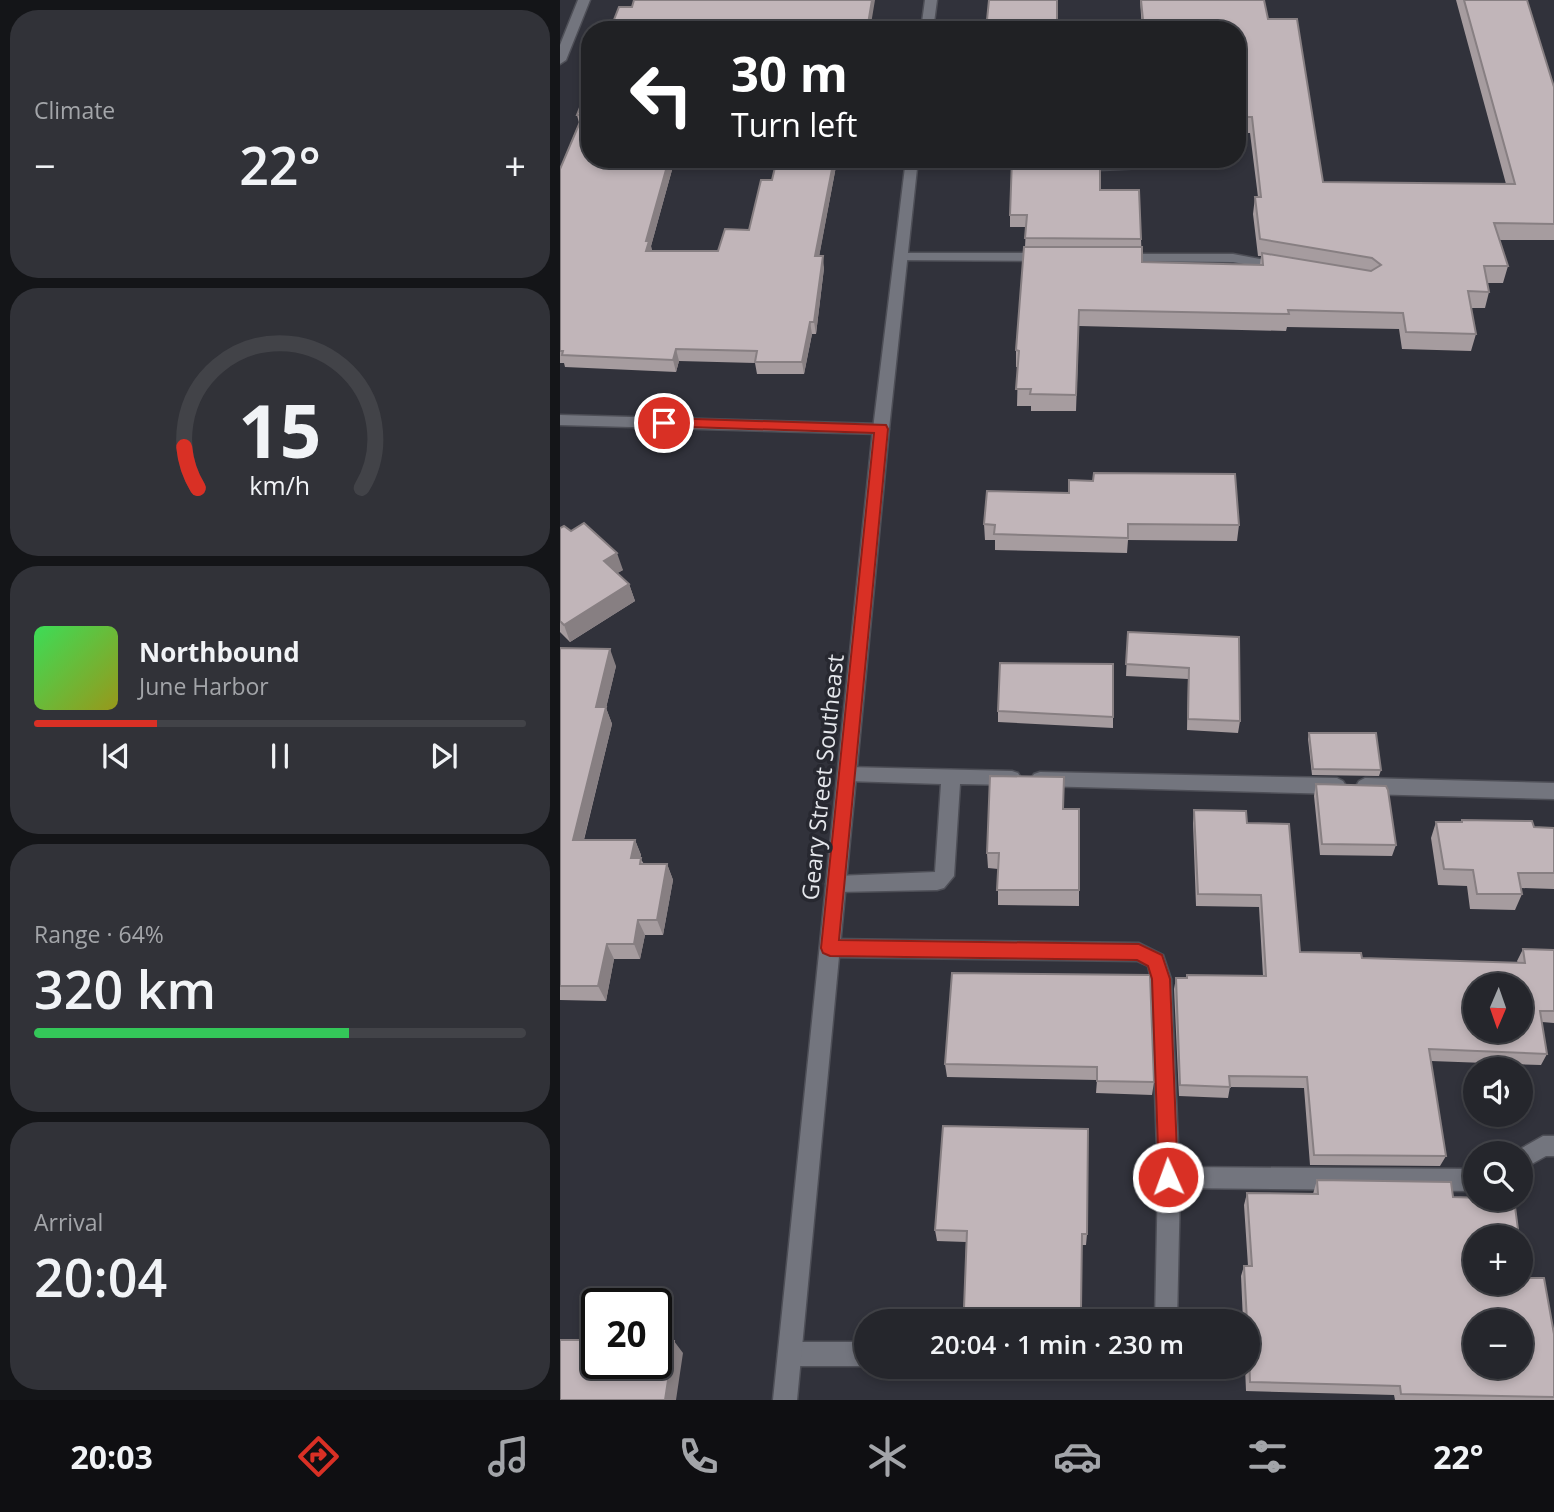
<!DOCTYPE html>
<meta charset="utf-8">
<style>
:root{--surface:#25262c;--page:#313238;--text:#f1f3f6;--muted:#a3a5a9;--line:#424348;--accent:#d93025}
body{margin:0;font-family:"Open Sans",sans-serif;background:var(--page);color:var(--text);height:100vh;display:flex;flex-direction:column;font-size:26px;white-space:nowrap}
*{box-sizing:border-box;margin:0}
p{font-size:23px;color:var(--muted)}
.icon{flex:none;width:38px;height:38px;fill:none;stroke:currentColor;stroke-width:2;stroke-linecap:round;stroke-linejoin:round}
.map{position:relative;flex:1;overflow:hidden}
.panel{display:flex;flex-direction:column;gap:10px;padding:10px;background:#141518;width:560px}
.panel>*{flex:none}
.hud{position:absolute;left:21px;top:21px;width:665px;height:147px;border-radius:28px;box-shadow:0 4px 10px #0003,0 0 0 2px var(--line);background:#202124;color:#fff;overflow:hidden}
.needle{width:46px;rotate:182deg}
.tools{position:absolute;left:903px;top:973px;display:grid;gap:14px}
.tools a{display:grid;place-items:center;width:70px;height:70px;border-radius:50%;background:var(--surface);box-shadow:0 4px 10px #0003,0 0 0 2px var(--line);font-size:35px}
.speed{position:absolute;left:21px;top:1288px;display:flex;gap:14px;font-size:35px;font-weight:700;text-align:center}
.speed>*{display:grid;place-content:center;width:91px;height:91px;border-radius:50%;background:var(--surface);box-shadow:0 4px 10px #0003,0 0 0 2px var(--line);line-height:1}
.speed .limit{border:4px solid #111;border-radius:10px;background:#fff;color:#111}
.pin{position:absolute;display:grid;place-items:center;width:60px;height:60px;color:#fff;margin:-30px;border:4px solid #fff;border-radius:50%;box-shadow:0 2px 7px #0007}
.me{position:absolute;width:77px;margin:-38px;rotate:358deg;stroke-linejoin:round;filter:drop-shadow(0 0 5px #0008)}
.turn{display:flex;align-items:center;gap:24px;height:147px;padding:0 35px;font-size:32px}
.turn .icon{width:91px;height:91px;stroke-width:2.5}
.turn b{display:block;font-size:49px;line-height:60px}
.big{font-size:52px;font-weight:600;line-height:1.1}
.panel .card{flex:1;display:flex;flex-direction:column;justify-content:center;gap:10px;min-width:0;padding:0 24px;border-radius:28px;background:var(--page)}
.panel .dial{align-items:center;gap:0}
.dial svg{height:182px;overflow:visible;fill:none;stroke:var(--line);stroke-width:7;stroke-linecap:round;text-anchor:middle}
.dial text{fill:var(--text);stroke:none}
.song{display:flex;align-items:center;gap:21px}
.cover{width:84px;height:84px;border-radius:10px;background:linear-gradient(135deg,hsl(130 70% 55%),hsl(60 70% 35%))}
.played{height:7px;border-radius:4px;background:linear-gradient(90deg,var(--accent) 25%,var(--line) 25%)}
.keys{display:flex;justify-content:space-around;direction:ltr}
.heat{display:flex;justify-content:space-between;align-items:center;font-size:38px;direction:ltr}
.charge{height:10px;border-radius:5px;background:linear-gradient(90deg,#34c759 64%,var(--line) 0)}
.trip{position:absolute;left:294px;top:1309px;width:406px;height:70px;border-radius:35px;background:var(--surface);box-shadow:0 4px 10px #0003,0 0 0 2px var(--line);font-weight:600;line-height:70px;text-align:center}
.tabs{display:flex;height:112px;justify-content:space-around;align-items:center;background:#0f0f12;color:var(--muted)}
.tabs .icon{width:49px;height:49px}
.tabs .on{color:var(--accent)}
.tabs b{font-size:32px;color:var(--text)}
main{display:flex;flex:1;min-height:0}
.map>svg:first-child{display:block}
.lines{fill:none;stroke-linecap:round;stroke-linejoin:round}
.lane-casing{stroke:#4e4f57;stroke-width:3}
.street-casing{stroke:#4e4f57;stroke-width:3}
.secondary-casing{stroke:#4e4f57;stroke-width:3}
.lane{fill:#73757e;fill-rule:evenodd}
.street{fill:#73757e;fill-rule:evenodd}
.secondary{fill:#73757e;fill-rule:evenodd}
.wall{fill:#a69c9f}
.shaded-wall{fill:#877f82}
.building{fill:#c1b5b9;stroke:#877f82;stroke-width:2;fill-rule:evenodd}
.route{fill:#d93025;stroke:#8d1f18;stroke-width:2}
.labels{text-anchor:middle;dominant-baseline:central;stroke-width:7;stroke-linejoin:round;paint-order:stroke}
.street-label{font-size:23px;fill:#e5e7ec;stroke:#272830}
</style>
<main>
<section class="panel">
<div class="card"><p>Climate</p>
<div class="heat"><a>−</a><b class="big">22°</b><a>+</a></div>
</div>
<div class="card dial"><svg viewBox="0 0 100 80">
<path d="M14 69A42 42 0 1 1 86 69"/>
<path d="M14 69A42 42 0 0 1 8 51" stroke="#d93025"/>
<text x="50" y="56" font-size="32" font-weight="700">15</text>
<text x="50" y="72" font-size="11">km/h</text>
</svg></div>
<div class="card">
<div class="song"><i class="cover"></i><div><b>Northbound</b><p>June Harbor</p></div></div>
<div class="played"></div>
<div class="keys"><svg class="icon" aria-label="previous" viewBox="0 0 24 24"><path d="M18 5L8 12l10 7zM5 5v14"/></svg><svg class="icon" aria-label="pause" viewBox="0 0 24 24"><path d="M8 5v14M16 5v14"/></svg><svg class="icon" aria-label="next" viewBox="0 0 24 24"><path d="M6 5l10 7-10 7zM19 5v14"/></svg></div>
</div>
<div class="card"><p>Range · 64%</p><b class="big">320 km</b><div class="charge"></div></div>
<div class="card"><p>Arrival</p><b class="big">20:04</b></div>
</section>
<div class="map">
<svg width="994" height="1400" viewBox="0 0 994 1400">
<rect width="100%" height="100%" fill="#31323b"/>
<g class="lines">
<!-- lane casing -->
<g class="lane-casing">
<path id="lane" d="M392,159C412,159 467,154 481,165L475,169L398,163Z
M599,159L583,168L517,171L511,167L517,163Z
M341,253H488L495,257L488,261L336,260V254Z
M558,254H673L721,263L728,267L721,271L673,262L553,261V255Z
M287,767L452,771L458,773L461,778L458,783L452,785L400,784L394,876L384,888L377,890L276,892L269,890L266,884L269,878L276,876L375,872L381,784L287,781L281,779L278,774L281,769Z
M480,772L777,778L783,781L786,786L783,791L777,794L480,786L474,784L471,779L474,774Z
M805,778L994,783V799L805,794L799,791L796,786L799,781Z
M270,939L579,943L603,955L611,979L619,1167L915,1169V1191L620,1188L617,1321H595L598,1177L591,979L588,966L577,961L270,957L263,954L260,948L263,942Z
M983,1136H994V1156H986L961,1170V1153H953Z
M230,1342H306V1366H230L222,1362L218,1354L222,1346Z"/>
</g>
<!-- street casing -->
<g class="street-casing">
<path id="street" d="M18,0H30L6,60L0,64V45Z
M0,415L321,424L329,429L321,434L0,425Z"/>
</g>
<!-- secondary casing -->
<g class="secondary-casing">
<path id="secondary" d="M365,0H377L373,30H361Z
M346,159H358L329,429L237,1400H213L313,429Z"/>
</g>
<!-- lane -->
<use href="#lane" class="lane"/>
<!-- street -->
<use href="#street" class="street"/>
<!-- secondary -->
<use href="#secondary" class="secondary"/>
</g>
<!-- wall -->
<path class="wall" d="M580,0H704L708,19L763,182L946,184L896,0H967L994,87V240H939L948,266L943,283H927L929,292L925,308H911L916,334L911,351L842,349L839,329L727,327L726,331L519,326L516,411H471V406H457L458,367H456V350L465,247L466,227H450V215L540,190L581,239L582,262L700,265L701,256H698L693,214L695,197H698L690,133H677V30H582Z
M30,82V159H115L91,246L92,251H158L189,230L212,180L217,159H291L290,161H277L259,256L264,268L256,334H252L244,374H197L195,363L119,361L116,372L5,367L4,363H0V169L19,123L17,115Z
M482,159H540V160Z
M424,524L679,525L677,541L568,540L567,553L435,550V540H425Z
M0,528L11,531L63,570L57,573L69,584L75,601L10,642L0,632Z
M568,632L679,637L680,721L678,733L627,730L628,679L566,676Z
M0,648L56,666L46,708L52,724L24,840H75L81,855L80,858L84,864H107L113,880L103,935H85L80,959H54L46,1001L0,1000Z
M438,711L553,717V728L438,722Z
M749,733L821,770L819,776L752,775L748,739Z
M756,784L836,845L832,856L760,855L754,796Z
M503,809H519V906L438,905V869L428,868L427,853Z
M634,810L687,823L740,952L802,958L958,963L957,961L963,949L994,950V1023L982,1022L987,1054L981,1065L871,1061L886,1156L880,1166L750,1165L744,1088L670,1087L668,1098L619,1096L614,989L616,978L703,976L699,907L636,906L633,823Z
M902,820L974,827L994,828V889L961,888L962,894L955,910L910,909L907,886L878,885L871,838L876,822H901Z
M392,973L594,1082L592,1095L536,1093L537,1080L387,1077L385,1064Z
M757,1180L893,1197L965,1278L994,1334V1400H835L834,1395L686,1391L685,1367H688V1321H683L681,1276L684,1266H688L684,1205L687,1193L753,1194Z
M375,1230L527,1234L526,1245H522L521,1319L405,1318L404,1308L406,1242L377,1241Z"/>
<!-- shaded-wall -->
<path class="shaded-wall" d="M312,0H315L310,30H307Z
M109,159H115L91,246L92,253L86,251V241Z
M274,159H277V161L257,268L255,256Z
M263,256L264,268L256,334L254,322Z
M250,322L252,334L244,374L242,362Z
M116,349L119,361L116,372L113,360Z
M57,553L63,570L49,578L44,561Z
M69,584L75,601L10,642L4,625Z
M50,649L56,666L46,708L52,724L20,855L13,840L36,707Z
M75,840L81,855L77,874L71,858Z
M107,864L113,880L103,935L97,920Z
M78,920L85,935L80,959L74,944Z
M47,944L54,959L46,1001L38,986Z
M114,1341L123,1353L116,1400H105Z"/>
<!-- building -->
<path class="building" d="M74,0H312L307,30H50L59,7H72Z
M429,0H497V30H426Z
M581,0H704L708,19H737L763,182L955,184L904,0H967L994,87V224L934,223L948,266H924L929,292L908,291L916,334L846,332L843,313L728,310L729,314L519,310L516,395L470,394L471,389H456L459,351L456,350L464,247H582V262L703,265L702,253L811,271L821,265L812,258L700,239L695,197H701L692,117H677V30H584Z
M30,82V159H109L86,241H89L86,251H158L165,229L189,230L201,180H212L217,159H274L255,256H263L254,322H250L242,362H195L197,351L116,349L113,360L2,355L3,351H0V169L23,115H17Z
M452,159L540,162V190H579L581,239L465,238L467,215H450Z
M534,473L675,474L679,525L568,524V538L434,534L435,525L424,524L427,491L509,493V480L533,481Z
M24,523L57,553L44,561L69,584L4,625L0,621V528L4,526L11,531Z
M568,632L679,637L680,721L628,719L629,668L566,664Z
M0,648L50,649L36,707H46L13,840H75L71,858H81L80,864H107L97,920H78L74,944H47L38,986H0Z
M440,663L553,664V717L438,711Z
M749,733H816L821,770L753,769Z
M430,776L504,777L503,809H519V890H437L439,853H427Z
M756,784L826,786L828,790L836,845L762,844Z
M634,810L686,811L687,823L729,824L740,952L801,953L802,958L965,963L963,949L994,950V1011H980L987,1054L869,1049L886,1156L754,1155L747,1077L669,1076L670,1087L620,1085L616,978H627V975L706,976L701,895L638,894ZM915,985H961V1031H915Z
M902,820L972,821L974,827L994,828V873H958L962,894H917L913,870L884,869L876,822H902Z
M392,973L590,975L594,1082L537,1081V1067L385,1064Z
M383,1126L528,1129L527,1234H522L521,1309L404,1308L407,1231L375,1230Z
M757,1180L891,1182L893,1197L954,1199L959,1237H915V1283H961V1248L965,1278H984L994,1334V1397L841,1394L840,1386L690,1382L688,1321H687L684,1266H692L687,1193L758,1194ZM915,1321H961V1367H915Z
M0,1340H37V1363H96V1340L114,1341L105,1400H0Z"/>
<!-- route -->
<path class="route" d="M104,418L326,425L328,429L279,940L579,944L602,955L610,979L618,1177L615,1184L608,1187L601,1184L599,1177L592,979L588,966L577,960L270,956L263,953L261,948L314,433L99,426L97,423Z"/>
<g class="labels">
<!-- street labels -->
<g class="street-label">
<text transform="translate(262 777) rotate(-84)">Geary Street Southeast</text>
</g>
</g>
</svg>
<div class="tools">
<a><svg class="needle" viewBox="-14 -14 28 28"><path d="M0-13l5 13h-10z" fill="#e53935"/><path d="M0 13l5-13h-10z" fill="#a3a5a9"/></svg></a>
<a><svg class="icon" aria-label="sound" viewBox="0 0 24 24"><path d="M4 9h4l5-4v14l-5-4H4zM17 9q2 3 0 6"/></svg></a>
<a><svg class="icon" aria-label="search" viewBox="0 0 24 24"><circle cx="10" cy="10" r="6"/><path d="M15 15l6 6"/></svg></a>
<a>+</a>
<a>−</a>
</div>
<div class="speed"><div class="limit">20</div></div>
<div class="pin" style="left:104px;top:423px;background:#d93025"><svg class="icon" aria-label="arrive" viewBox="0 0 24 24"><path d="M6 21V4h12l-3 4 3 4H6"/></svg></div>
<svg class="me" style="left:608px;top:1177px" viewBox="-20 -20 40 40"><circle r="17" fill="#d93025" stroke="#fff" stroke-width="3"/><path d="M0-11L8 9 0 5-8 9z" fill="#fff"/></svg>
<div class="trip">20:04 · 1 min · 230 m</div>
<div class="hud">
<div class="turn"><svg class="icon" aria-label="left" viewBox="0 0 24 24"><path d="M17 20v-9H6M10 6l-5 5 5 5"/></svg><div><b>30 m</b>Turn left</div></div>
</div>
</div>
</main>
<nav class="tabs">
<b>20:03</b>
<svg class="icon on" aria-label="directions" viewBox="0 0 24 24"><path d="M12 3l9 9-9 9-9-9zM9 14v-3h6M13 9l2 2-2 2"/></svg>
<svg class="icon" aria-label="music" viewBox="0 0 24 24"><path d="M9 18V5l10-2v13"/><circle cx="6" cy="18" r="3"/><circle cx="16" cy="16" r="3"/></svg>
<svg class="icon" aria-label="phone" viewBox="0 0 24 24"><path d="M5 4h4l2 5-3 2q2 4 5 5l2-3 5 2v4C11 20 4 13 5 4z"/></svg>
<svg class="icon" aria-label="climate" viewBox="0 0 24 24"><path d="M12 3v18M4 7l16 10M4 17L20 7"/></svg>
<svg class="icon" aria-label="car" viewBox="0 0 24 24"><path d="M5 17H2v-5l4-1 3-4h7l3 4 3 1v5h-3M9 17h6M6 11h13"/><circle cx="7" cy="17" r="2"/><circle cx="17" cy="17" r="2"/></svg>
<svg class="icon" aria-label="filters" viewBox="0 0 24 24"><path d="M4 7h16M4 17h16"/><circle cx="9" cy="7" r="2"/><circle cx="15" cy="17" r="2"/></svg>
<b>22°</b>
</nav>
